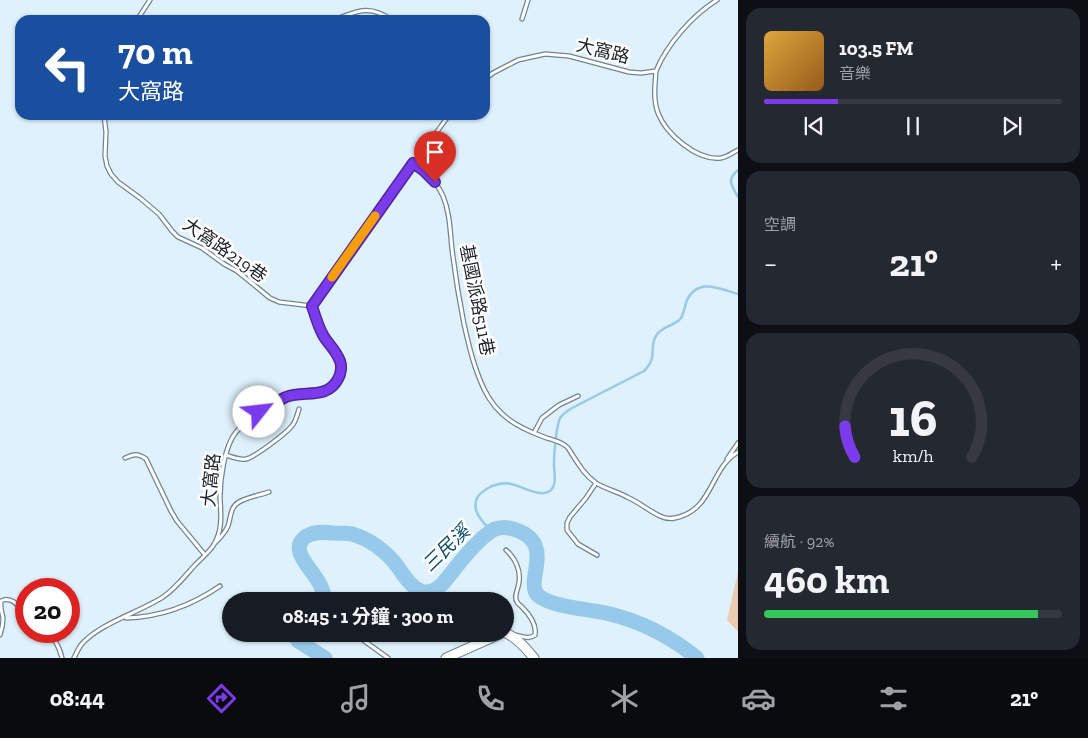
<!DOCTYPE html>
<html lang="zh-TW">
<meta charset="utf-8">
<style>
:root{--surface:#171b24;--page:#242831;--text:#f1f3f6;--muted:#9ea1a6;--line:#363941;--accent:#7c3aed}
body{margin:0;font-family:"Zilla Slab","Noto Sans TC",serif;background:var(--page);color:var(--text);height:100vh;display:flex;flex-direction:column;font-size:19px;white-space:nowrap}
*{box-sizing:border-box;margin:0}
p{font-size:16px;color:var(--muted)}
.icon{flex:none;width:28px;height:28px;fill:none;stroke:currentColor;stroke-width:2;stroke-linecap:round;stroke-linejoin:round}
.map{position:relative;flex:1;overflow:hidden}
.panel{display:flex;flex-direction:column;gap:8px;padding:8px;background:#0d0f14;width:350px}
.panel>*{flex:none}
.hud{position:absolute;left:15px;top:15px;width:475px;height:105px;border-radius:15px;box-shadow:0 1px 4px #0004;background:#1a4fa0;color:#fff;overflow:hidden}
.speed{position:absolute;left:15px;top:578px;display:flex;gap:10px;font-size:25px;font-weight:700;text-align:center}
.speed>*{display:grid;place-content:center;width:65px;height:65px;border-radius:50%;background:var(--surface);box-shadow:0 1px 4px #0004;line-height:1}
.speed .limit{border:8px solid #d22;background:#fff;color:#111}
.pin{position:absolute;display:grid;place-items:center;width:42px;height:42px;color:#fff;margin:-51px -21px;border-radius:50% 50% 50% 0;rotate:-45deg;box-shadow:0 0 5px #0007}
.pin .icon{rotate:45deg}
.me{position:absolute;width:55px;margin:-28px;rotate:61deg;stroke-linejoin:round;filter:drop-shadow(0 0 4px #0008)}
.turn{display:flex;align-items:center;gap:18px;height:105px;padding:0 20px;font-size:22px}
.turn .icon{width:65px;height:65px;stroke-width:2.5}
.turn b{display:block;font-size:35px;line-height:42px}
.big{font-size:38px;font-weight:700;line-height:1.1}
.panel .card{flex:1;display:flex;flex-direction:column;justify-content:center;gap:8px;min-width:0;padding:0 18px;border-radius:15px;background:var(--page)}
.panel .dial{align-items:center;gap:0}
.dial svg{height:130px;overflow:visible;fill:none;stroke:var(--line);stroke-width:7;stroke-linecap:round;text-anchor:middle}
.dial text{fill:var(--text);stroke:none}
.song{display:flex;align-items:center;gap:15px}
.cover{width:60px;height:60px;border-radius:8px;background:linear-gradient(135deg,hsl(40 70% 55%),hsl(30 70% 35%))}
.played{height:5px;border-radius:2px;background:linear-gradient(90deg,var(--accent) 25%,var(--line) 25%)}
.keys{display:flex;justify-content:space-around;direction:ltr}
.heat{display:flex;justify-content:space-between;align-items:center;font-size:28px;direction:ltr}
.charge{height:8px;border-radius:4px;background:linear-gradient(90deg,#34c759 92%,var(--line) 0)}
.trip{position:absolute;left:222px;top:592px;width:292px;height:50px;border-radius:25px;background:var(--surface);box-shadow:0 1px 4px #0004;font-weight:700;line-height:50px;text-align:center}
.tab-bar{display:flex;height:80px;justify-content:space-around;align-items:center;background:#090b0e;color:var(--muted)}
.tab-bar .icon{width:35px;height:35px}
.tab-bar .on{color:var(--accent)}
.tab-bar b{font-size:22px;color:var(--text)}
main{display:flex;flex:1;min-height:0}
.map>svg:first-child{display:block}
.green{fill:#ebccb3}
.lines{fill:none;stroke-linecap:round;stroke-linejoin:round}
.stream{stroke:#97caea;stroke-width:2.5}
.river{stroke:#97caea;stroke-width:15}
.service-casing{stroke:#708592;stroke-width:5.5}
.tertiary-casing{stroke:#708592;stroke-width:11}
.service{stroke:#fff;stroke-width:3}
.tertiary{stroke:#fff;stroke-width:9}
.route-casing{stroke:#51269a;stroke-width:12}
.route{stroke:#7c3aed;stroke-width:9}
.slow{stroke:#f59e0b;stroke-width:9}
.labels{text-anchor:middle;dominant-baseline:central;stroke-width:5;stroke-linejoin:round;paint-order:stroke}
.street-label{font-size:18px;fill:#1b2329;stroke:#fff}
.water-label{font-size:19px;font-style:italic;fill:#0d4d6c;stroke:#fff}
</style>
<main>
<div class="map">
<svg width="738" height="658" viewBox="0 0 738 658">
<rect width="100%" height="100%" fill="#def1fc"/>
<!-- green -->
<path class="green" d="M738,572V632L727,620Z"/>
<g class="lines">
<!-- stream -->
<path class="stream" d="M738,170C726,180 732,186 738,197
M491,531C483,522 471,511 477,498C480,493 486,489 492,486C498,484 504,482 511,484C522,486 541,499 551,490C557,484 554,472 554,464C554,454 556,427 560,418C563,414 567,411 572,408L644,371C659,356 648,349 656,336C661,326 675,326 681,318C684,313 685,305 687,300C698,277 720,289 738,294"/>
<!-- river -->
<path class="river" d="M323,601C329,579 285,555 304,538C312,531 324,532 333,533C339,533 346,533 352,534C370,539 387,552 398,567C404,576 411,587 421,591C427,593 434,591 439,587C443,585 446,579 449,576C459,563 478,540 490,532C495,528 503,527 509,528C562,540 520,584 540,597C557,608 590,609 610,614C643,622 671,637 697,658
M295,634V636L298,641L325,658"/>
<!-- service casing -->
<g class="service-casing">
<path id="service" d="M522,19L528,0
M137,20L150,0
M334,20C357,11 369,4 392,20
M656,71C655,85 653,100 658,113C666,134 697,161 721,158C727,157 732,153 738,150
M485,79L493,73L518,60L545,54L569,56L629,72L641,73L656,71C667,44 693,15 717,0
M104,115L106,132L105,156L107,166L111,174L118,182L140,198L159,214L172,231L178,237L202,248L224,264L237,271L270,298L279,302L312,306
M413,163C426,172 437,182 443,196C450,213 450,231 452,249C455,274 459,299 464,324C469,346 474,368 484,389C497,416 517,427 544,437C552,440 562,441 568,448C576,460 583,474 596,483C606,489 618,492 627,497C639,502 649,511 660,516C664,518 670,519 675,518C714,510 709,469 738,452
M534,433L542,418L559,405L578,396
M226,455C232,457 239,460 246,459C255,457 285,434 291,427C296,422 297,415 299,409
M125,458C134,454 138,453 146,459L171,511L177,521L205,555
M727,459L738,443
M596,483L586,498L570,517L567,523V530L578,544L597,555
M216,542C221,537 225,533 228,526C231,517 230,507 239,502C248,497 260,495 269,492
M506,550C515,558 521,570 519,582C519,588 513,596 517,602C518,604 520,605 522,607C530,615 537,624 535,635C529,640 522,636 515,635
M126,618C161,617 191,606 220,586
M46,631C55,639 59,646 62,658
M0,635C2,629 3,624 3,618C2,612 0,608 1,601C12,595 20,608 26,615
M363,640L388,658
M74,658C76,654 78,649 81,645C98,624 140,612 163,597C175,589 185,576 195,565C201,559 208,553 213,546C223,531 221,514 220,498C220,480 224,447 236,432C248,419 269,405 286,398C303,390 326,400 337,381C341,376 342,369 341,363C339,353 330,346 324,338C318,329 316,316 312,306L449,115"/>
</g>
<!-- tertiary casing -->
<g class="tertiary-casing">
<path id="tertiary" d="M506,633C517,638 526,648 534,658
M446,658L500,634"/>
</g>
<!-- service -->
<use href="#service" class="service"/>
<!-- tertiary -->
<use href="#tertiary" class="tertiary"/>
</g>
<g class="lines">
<!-- route casing -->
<g class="route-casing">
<path id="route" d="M259,412C268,408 277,401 286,397C304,390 327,400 338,379C341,374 342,366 340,361C336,350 328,344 323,335C318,326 315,315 312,306L413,163L423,170L435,182"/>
</g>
<!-- route -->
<use href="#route" class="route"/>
<!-- slow -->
<path class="slow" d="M332,277L375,216"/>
</g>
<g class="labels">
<!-- street labels -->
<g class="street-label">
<text transform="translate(603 51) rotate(14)">大窩路</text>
<text transform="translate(225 250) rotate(35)">大窩路219巷</text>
<text transform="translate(477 300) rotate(79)">基國派路511巷</text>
<text transform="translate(211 480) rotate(-84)">大窩路</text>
</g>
<!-- water labels -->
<g class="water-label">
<text transform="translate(446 548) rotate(-44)">三民溪</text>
</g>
</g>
</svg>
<div class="speed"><div class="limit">20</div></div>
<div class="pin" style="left:435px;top:182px;background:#d93025"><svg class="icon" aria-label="arrive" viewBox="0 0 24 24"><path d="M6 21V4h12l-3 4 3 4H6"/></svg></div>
<svg class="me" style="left:259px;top:412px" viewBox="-20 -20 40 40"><circle r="19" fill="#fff"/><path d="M0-13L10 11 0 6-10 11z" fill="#7c3aed"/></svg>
<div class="trip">08:45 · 1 分鐘 · 300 m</div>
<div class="hud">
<div class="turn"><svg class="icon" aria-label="left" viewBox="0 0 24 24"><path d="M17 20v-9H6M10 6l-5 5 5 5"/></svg><div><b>70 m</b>大窩路</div></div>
</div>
</div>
<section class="panel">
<div class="card">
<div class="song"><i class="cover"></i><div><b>103.5 FM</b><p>音樂</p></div></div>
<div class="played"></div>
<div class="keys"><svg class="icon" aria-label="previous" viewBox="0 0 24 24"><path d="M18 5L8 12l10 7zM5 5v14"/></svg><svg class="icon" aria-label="pause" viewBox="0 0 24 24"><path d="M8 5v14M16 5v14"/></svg><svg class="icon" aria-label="next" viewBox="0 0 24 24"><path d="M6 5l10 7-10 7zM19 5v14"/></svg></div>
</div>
<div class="card"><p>空調</p>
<div class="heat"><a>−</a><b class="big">21°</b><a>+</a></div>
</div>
<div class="card dial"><svg viewBox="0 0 100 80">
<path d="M14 69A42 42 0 1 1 86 69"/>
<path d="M14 69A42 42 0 0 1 8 50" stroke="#7c3aed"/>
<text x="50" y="56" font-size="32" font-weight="700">16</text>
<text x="50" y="72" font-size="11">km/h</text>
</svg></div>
<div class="card"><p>續航 · 92%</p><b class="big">460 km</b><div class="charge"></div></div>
</section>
</main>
<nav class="tab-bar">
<b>08:44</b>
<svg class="icon on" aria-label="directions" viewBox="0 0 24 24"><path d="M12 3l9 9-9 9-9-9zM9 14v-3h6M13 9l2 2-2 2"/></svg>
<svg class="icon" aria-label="music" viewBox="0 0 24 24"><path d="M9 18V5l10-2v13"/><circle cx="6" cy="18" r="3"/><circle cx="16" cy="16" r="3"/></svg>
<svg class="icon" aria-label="phone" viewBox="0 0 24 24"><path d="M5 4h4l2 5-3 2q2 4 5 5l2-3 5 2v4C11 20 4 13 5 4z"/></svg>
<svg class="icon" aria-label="climate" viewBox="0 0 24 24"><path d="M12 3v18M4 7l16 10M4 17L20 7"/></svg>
<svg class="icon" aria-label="car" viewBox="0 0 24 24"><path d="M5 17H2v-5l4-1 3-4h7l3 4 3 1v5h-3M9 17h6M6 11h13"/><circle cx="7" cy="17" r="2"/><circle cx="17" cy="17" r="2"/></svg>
<svg class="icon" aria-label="filters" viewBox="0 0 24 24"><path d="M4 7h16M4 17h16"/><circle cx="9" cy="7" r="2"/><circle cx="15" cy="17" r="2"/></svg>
<b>21°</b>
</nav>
